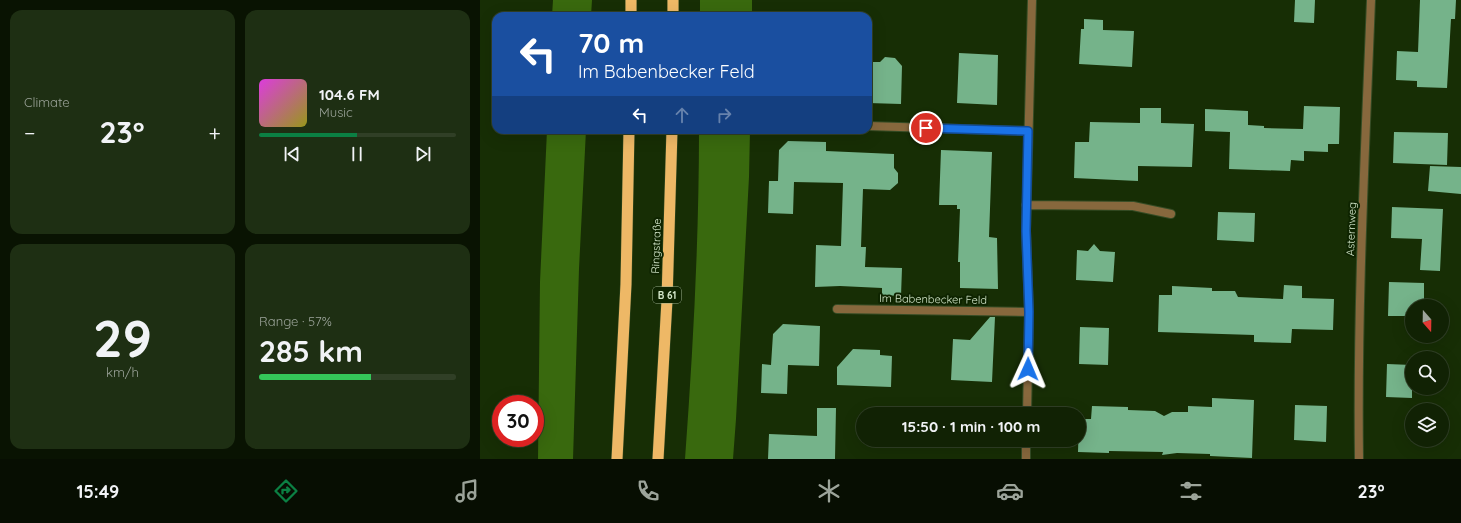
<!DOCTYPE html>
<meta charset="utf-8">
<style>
:root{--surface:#112204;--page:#1e2f13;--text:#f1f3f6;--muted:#9ca49a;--line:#303f26;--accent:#0b8043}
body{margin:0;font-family:Quicksand,sans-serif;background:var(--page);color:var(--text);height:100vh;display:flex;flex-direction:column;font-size:15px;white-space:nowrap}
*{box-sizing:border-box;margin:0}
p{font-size:13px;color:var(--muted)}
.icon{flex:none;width:22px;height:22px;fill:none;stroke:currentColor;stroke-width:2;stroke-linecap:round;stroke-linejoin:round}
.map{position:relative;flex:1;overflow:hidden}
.details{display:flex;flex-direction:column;gap:10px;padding:10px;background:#091302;width:480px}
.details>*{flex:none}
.hud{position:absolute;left:12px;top:12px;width:380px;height:122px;border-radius:12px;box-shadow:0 4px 16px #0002,0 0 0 1px var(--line);background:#1a4fa0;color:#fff;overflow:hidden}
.needle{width:26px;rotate:160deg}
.fabs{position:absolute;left:925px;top:299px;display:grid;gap:8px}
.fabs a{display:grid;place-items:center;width:44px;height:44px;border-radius:50%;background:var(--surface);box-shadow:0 4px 16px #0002,0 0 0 1px var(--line);font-size:20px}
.speed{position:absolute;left:12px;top:395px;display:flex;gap:8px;font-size:20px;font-weight:700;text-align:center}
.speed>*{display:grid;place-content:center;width:52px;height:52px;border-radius:50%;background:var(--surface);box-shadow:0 4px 16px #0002,0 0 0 1px var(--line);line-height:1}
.speed .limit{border:6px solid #d22;background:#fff;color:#111}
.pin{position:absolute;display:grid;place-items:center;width:34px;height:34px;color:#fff;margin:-17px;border:2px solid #fff;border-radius:50%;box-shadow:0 1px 4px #0007}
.me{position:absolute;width:44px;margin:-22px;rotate:1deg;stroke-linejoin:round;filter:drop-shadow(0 0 3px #0008)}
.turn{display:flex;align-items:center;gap:14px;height:84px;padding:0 20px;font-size:18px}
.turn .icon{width:52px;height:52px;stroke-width:2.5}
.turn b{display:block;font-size:28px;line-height:34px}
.lanes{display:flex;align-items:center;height:38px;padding:0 20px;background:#0003;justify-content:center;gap:20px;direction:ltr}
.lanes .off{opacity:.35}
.big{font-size:30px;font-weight:700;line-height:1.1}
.details .widget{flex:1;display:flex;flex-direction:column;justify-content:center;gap:6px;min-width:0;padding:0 14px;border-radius:12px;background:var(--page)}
.details .dial{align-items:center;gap:0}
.dial b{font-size:52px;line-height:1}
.song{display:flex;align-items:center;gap:12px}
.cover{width:48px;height:48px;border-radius:6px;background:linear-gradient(135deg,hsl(300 70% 55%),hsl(60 70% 35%))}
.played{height:4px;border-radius:2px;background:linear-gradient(90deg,var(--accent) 50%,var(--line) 50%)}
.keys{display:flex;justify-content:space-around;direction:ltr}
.heat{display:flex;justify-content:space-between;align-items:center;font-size:22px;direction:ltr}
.charge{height:6px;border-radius:3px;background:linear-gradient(90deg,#34c759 57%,var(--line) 0)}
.details .tiles{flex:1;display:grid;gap:10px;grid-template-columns:repeat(2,1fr)}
.trip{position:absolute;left:376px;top:407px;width:230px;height:40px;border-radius:20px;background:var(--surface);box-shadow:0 4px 16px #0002,0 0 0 1px var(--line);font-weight:700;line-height:40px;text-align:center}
.tabs{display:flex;height:64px;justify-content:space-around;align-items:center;background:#070e02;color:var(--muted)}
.tabs .icon{width:28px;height:28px}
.tabs .on{color:var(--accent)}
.tabs b{font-size:18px;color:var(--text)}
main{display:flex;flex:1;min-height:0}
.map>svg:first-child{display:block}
.forest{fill:#39690e}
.building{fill:#75b38a}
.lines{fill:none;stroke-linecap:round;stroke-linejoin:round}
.minor-casing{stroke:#354c25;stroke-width:10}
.trunk-casing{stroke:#354c25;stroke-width:12}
.minor{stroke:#87683d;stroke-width:8}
.trunk{stroke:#eeb866;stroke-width:11}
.route-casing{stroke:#114b97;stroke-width:10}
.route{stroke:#1a73e8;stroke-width:7}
.labels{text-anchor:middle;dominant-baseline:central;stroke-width:4;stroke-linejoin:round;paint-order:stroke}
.shield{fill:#0e2400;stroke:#99ac8d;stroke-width:1}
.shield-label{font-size:10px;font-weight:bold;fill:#d4e7ca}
.street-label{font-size:11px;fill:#d4e7ca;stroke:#0e2400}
</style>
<main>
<section class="details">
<div class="tiles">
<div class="widget"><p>Climate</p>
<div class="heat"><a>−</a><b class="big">23°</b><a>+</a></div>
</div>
<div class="widget">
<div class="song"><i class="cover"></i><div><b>104.6 FM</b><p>Music</p></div></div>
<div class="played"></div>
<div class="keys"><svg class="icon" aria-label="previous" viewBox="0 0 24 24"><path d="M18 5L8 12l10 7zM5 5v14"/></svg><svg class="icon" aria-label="pause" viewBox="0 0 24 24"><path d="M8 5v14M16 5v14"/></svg><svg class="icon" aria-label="next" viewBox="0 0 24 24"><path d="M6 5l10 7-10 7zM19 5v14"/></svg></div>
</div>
<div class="widget dial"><b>29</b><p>km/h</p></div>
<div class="widget"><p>Range · 57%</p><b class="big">285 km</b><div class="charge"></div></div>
</div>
</section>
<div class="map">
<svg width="981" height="459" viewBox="0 0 981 459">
<rect width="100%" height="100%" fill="#172e05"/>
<!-- forest -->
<path class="forest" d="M73,0H112L111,16H72Z
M220,0H272V16H220Z
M67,130H106L99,269L93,459H58L60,282Z
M219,130H270L269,177L256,419L253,459H205C213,350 219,240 219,130Z"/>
<!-- building -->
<path class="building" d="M815,0H835L834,23L814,22Z
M940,0H976L975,19H971L967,88L937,87V81L916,80L917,51L938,52Z
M604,19L623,20V30L654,31L652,67L599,64L601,29H604Z
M479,53L518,55L517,105L477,103Z
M405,57L415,58L422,66L421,104L388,103V62H400Z
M824,106L860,107L859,144H848V152L824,151V161L811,160L810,171L749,169L750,132L725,131V109L768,111V125L784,126V128L823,129Z
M660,108H681V123L714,124L712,167L658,166V181L594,178L595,142H609L610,122L660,123Z
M914,132L968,133L967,165L913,163Z
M308,141L346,142V151L414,154V168L418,173V183L410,190L383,189L381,247H386L385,267L422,268L421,296L402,295V288L360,286L335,287L336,245L361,246L363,183L314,182L313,214L288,213L289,181H298L299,150Z
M461,150L512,152L509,237L517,238L518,289L480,288V262H478L480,209H477V205H459Z
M950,166L981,167V194L948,191Z
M912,207L963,209L960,271L940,270L942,239L911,238Z
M738,212L775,213L774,242L737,240Z
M614,244L620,251L635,252L633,282L596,280L597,250L608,251Z
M909,282L944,283V306H932V316H908Z
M804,285L822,286V298L854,299L853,330L812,329L811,343L774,342V335L678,332L679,295H692V286L732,288V291H755L758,297L803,299Z
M510,317H515L512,382L471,380L473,339L490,340Z
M303,324L340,326L339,366L308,365L307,394L281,393L282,364L291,365L293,334Z
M600,327L629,328L628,365L599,364Z
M373,349L400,350V355L412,356L411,387L357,385V367Z
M907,364L932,365V398L906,397Z
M732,398L774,400L772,458L730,456V454L697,453L682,455L683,452L629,451V453L598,452L599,419H611L612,406L648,407V410L675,411L684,416L692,412H708V406L732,407Z
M815,405L847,406L846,442L814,440Z
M337,408H356L355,459H288L289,434L337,436Z"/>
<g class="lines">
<!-- minor casing -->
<g class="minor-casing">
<path id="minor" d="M388,126L548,131
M546,205L653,206L691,214
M357,309L549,312
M547,414L549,312L546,231L552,0
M546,459V440
M879,459C877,306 885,153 891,0"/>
</g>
<!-- trunk casing -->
<g class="trunk-casing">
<path id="trunk" d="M193,0V16
M151,16V0
M137,459L146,284L149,130
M178,459L187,300L192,130"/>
</g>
<!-- minor -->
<use href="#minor" class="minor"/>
<!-- trunk -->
<use href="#trunk" class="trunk"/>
</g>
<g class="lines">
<!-- route casing -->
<g class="route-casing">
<path id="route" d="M446,128L548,131L546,231L549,312L548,369"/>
</g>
<!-- route -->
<use href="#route" class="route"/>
</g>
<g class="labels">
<!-- shield labels -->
<rect class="shield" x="173" y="287" width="28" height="16" rx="3"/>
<g class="shield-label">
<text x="187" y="295">B 61</text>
</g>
<!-- street labels -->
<g class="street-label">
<text transform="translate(871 229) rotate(-88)">Asternweg</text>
<text transform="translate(176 246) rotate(-88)">Ringstraße</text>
<text transform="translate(453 299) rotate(1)">Im Babenbecker Feld</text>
</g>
</g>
</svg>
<div class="fabs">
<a><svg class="needle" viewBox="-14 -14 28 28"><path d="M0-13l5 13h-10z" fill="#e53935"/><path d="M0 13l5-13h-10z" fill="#9ca49a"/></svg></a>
<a><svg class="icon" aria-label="search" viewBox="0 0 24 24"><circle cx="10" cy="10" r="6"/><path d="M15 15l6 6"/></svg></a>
<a><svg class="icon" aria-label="layers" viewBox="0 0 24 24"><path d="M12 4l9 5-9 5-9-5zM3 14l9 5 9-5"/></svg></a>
</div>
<div class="speed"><div class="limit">30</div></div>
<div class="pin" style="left:446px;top:128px;background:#d93025"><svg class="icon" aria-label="arrive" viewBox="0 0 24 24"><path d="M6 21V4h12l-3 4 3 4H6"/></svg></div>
<svg class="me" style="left:548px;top:369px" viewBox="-20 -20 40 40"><path d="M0-17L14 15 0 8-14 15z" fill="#1a73e8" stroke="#fff" stroke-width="4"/></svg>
<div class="trip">15:50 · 1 min · 100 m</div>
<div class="hud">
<div class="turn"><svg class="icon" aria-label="left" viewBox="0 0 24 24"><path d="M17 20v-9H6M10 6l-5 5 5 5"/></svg><div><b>70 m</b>Im Babenbecker Feld</div></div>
<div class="lanes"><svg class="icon" aria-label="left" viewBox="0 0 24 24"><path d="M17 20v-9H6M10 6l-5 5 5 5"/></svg><svg class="icon off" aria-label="ahead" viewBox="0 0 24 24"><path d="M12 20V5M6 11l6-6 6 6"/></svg><svg class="icon off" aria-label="right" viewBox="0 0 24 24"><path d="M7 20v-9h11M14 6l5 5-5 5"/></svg></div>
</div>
</div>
</main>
<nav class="tabs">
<b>15:49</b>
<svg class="icon on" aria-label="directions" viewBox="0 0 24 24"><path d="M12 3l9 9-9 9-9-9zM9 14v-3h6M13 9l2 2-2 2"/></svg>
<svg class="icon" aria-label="music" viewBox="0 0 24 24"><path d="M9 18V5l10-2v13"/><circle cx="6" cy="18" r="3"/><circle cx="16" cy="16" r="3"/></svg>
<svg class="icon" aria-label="phone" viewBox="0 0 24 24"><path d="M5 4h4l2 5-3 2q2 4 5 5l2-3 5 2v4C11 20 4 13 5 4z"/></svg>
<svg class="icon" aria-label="climate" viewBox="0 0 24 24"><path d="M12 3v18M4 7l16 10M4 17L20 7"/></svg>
<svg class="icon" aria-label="car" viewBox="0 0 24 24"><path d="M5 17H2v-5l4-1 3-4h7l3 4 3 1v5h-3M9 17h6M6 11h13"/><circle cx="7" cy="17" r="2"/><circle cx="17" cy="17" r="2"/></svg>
<svg class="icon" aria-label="filters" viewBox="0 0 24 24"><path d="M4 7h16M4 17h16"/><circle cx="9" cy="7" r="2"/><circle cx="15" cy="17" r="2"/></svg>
<b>23°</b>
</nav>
